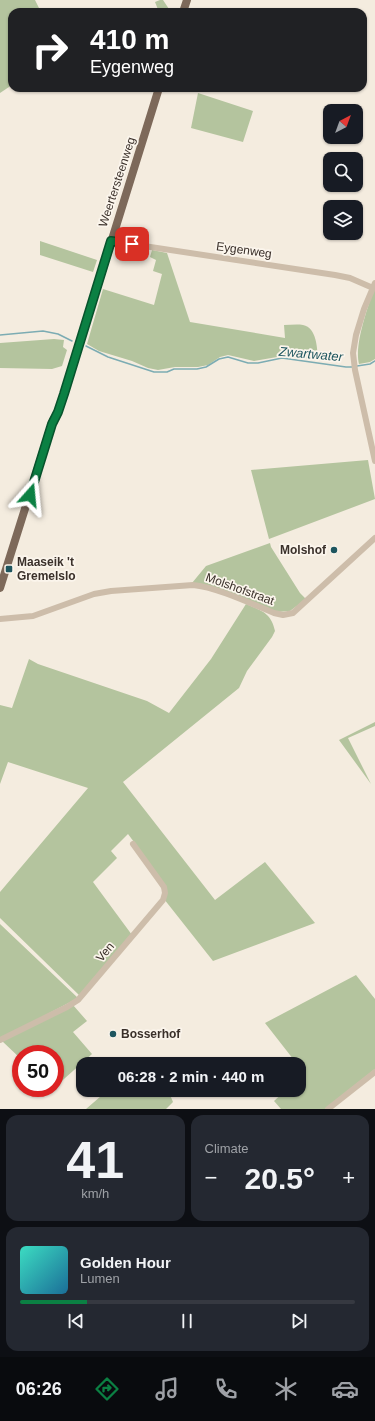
<!DOCTYPE html>
<meta charset="utf-8">
<style>
:root{--surface:#171b24;--page:#242831;--text:#f1f3f6;--muted:#9ea1a6;--line:#363941;--accent:#0b8043}
body{margin:0;font-family:Arial,sans-serif;background:var(--page);color:var(--text);height:100vh;display:flex;flex-direction:column;font-size:15px;white-space:nowrap}
*{box-sizing:border-box;margin:0}
p{font-size:13px;color:var(--muted)}
.icon{flex:none;width:22px;height:22px;fill:none;stroke:currentColor;stroke-width:2;stroke-linecap:round;stroke-linejoin:round}
.map{position:relative;height:1109px;overflow:hidden}
.details{display:flex;flex-direction:column;gap:6px;padding:6px;background:#0d0f14;flex:1}
.details>*{flex:none}
.guide{position:absolute;left:8px;top:8px;width:359px;height:84px;border-radius:12px;box-shadow:0 1px 3px #0004;background:#202124;color:#fff;overflow:hidden}
.needle{width:26px;rotate:41deg}
.controls{position:absolute;left:323px;top:104px;display:grid;gap:8px}
.controls a{display:grid;place-items:center;width:40px;height:40px;border-radius:8px;background:var(--surface);box-shadow:0 1px 3px #0004;font-size:20px}
.speed{position:absolute;left:12px;top:1045px;display:flex;gap:8px;font-size:20px;font-weight:700;text-align:center}
.speed>*{display:grid;place-content:center;width:52px;height:52px;border-radius:50%;background:var(--surface);box-shadow:0 1px 3px #0004;line-height:1}
.speed .limit{border:6px solid #d22;background:#fff;color:#111}
.pin{position:absolute;display:grid;place-items:center;width:34px;height:34px;color:#fff;margin:-17px;border-radius:8px;box-shadow:0 2px 6px #0006}
.me{position:absolute;width:44px;margin:-22px;rotate:18deg;stroke-linejoin:round;filter:drop-shadow(0 0 3px #0008)}
.turn{display:flex;align-items:center;gap:14px;height:84px;padding:0 16px;font-size:18px}
.turn .icon{width:52px;height:52px;stroke-width:2.5}
.turn b{display:block;font-size:28px;line-height:34px}
.big{font-size:30px;font-weight:600;line-height:1.1}
.details .tile{flex:1;display:flex;flex-direction:column;justify-content:center;gap:6px;min-width:0;padding:0 14px;border-radius:12px;background:var(--page)}
.details .dial{align-items:center;gap:0}
.dial b{font-size:52px;line-height:1}
.song{display:flex;align-items:center;gap:12px}
.cover{width:48px;height:48px;border-radius:6px;background:linear-gradient(135deg,hsl(170 70% 55%),hsl(200 70% 35%))}
.played{height:4px;border-radius:2px;background:linear-gradient(90deg,var(--accent) 20%,var(--line) 20%)}
.keys{display:flex;justify-content:space-around;direction:ltr}
.heat{display:flex;justify-content:space-between;align-items:center;font-size:22px;direction:ltr}
.details .tiles{flex:1;display:grid;gap:6px;grid-template-columns:1fr 1fr}
.tile:last-child{grid-column:span 2}
.trip{position:absolute;left:76px;top:1057px;width:230px;height:40px;border-radius:12px;background:var(--surface);box-shadow:0 1px 3px #0004;font-weight:600;line-height:40px;text-align:center}
.tabs{display:flex;height:64px;justify-content:space-around;align-items:center;background:#090b0e;color:var(--muted)}
.tabs .icon{width:28px;height:28px}
.tabs .on{color:var(--accent)}
.tabs b{font-size:18px;color:var(--text)}
.map>svg:first-child{display:block}
.green{fill:#b4c49e}
.lines{fill:none;stroke-linecap:round;stroke-linejoin:round}
.stream{stroke:#7cacb3;stroke-width:1.5}
.minor{stroke:#cdbdaa;stroke-width:6}
.major{stroke:#7d695a;stroke-width:8}
.route-casing{stroke:#07532c;stroke-width:10}
.route{stroke:#0b8043;stroke-width:7}
.poi-dot{fill:#1d555e;stroke:#fbf5ec;stroke-width:1.5}
.labels{text-anchor:middle;dominant-baseline:central;stroke-width:3.5;stroke-linejoin:round;paint-order:stroke}
.street-label{font-size:12px;fill:#3a302a;stroke:#fbf5ec}
.poi-label{font-size:12px;font-weight:bold;fill:#3a302a;stroke:#fbf5ec;text-anchor:start}
.water-label{font-size:13px;font-style:italic;fill:#1d555e;stroke:#fbf5ec}
</style>
<div class="map">
<svg width="375" height="1109" viewBox="0 0 375 1109">
<rect width="100%" height="100%" fill="#f4ecdf"/>
<!-- green -->
<path class="green" d="M0,0H35L41,12H12V85L0,93Z
M160,0H163L171,12H159L155,2Z
M198,93L253,111L243,142L191,128Z
M40,241L97,260L93,272L40,255Z
M152,250L167,253L190,322L285,338L284,325C290,325 297,324 303,325C317,328 317,348 318,359L277,357L254,361L228,355L220,357L208,365L198,367H175L158,370L148,368L132,361L99,351L87,344L103,289L154,305L162,274L153,271L156,260L150,257Z
M375,287V359L370,362L359,364C354,345 368,306 375,287Z
M54,339L64,340L63,347L67,350L62,366L52,369L0,368V343Z
M368,460L375,499L269,539L251,470Z
M270,543L271,547L300,593L306,599L290,611L277,612L192,583L206,566Z
M246,604C261,611 271,612 275,631L272,637L247,671L239,688L123,782L215,900L265,862L315,923L213,961L164,899L166,896L137,846L128,834L111,851L117,858L93,882L132,935L80,996L0,918V892L88,788L8,762L0,784V705L12,708L29,659L38,664L147,701L169,713L211,659Z
M375,722V726L348,738L371,784L339,740Z
M0,924L78,998L0,1039Z
M356,975L375,999V1069L325,1109H281L274,1101L286,1090H299V1078L305,1073L299,1066V1064H297L265,1023Z
M73,1005L87,1021L73,1032L92,1054L55,1087V1054H21V1059L2,1041Z
M108,1090H168L173,1102L166,1109H86Z"/>
<g class="lines">
<!-- stream -->
<path class="stream" d="M0,335L43,331L58,334L72,341
M86,346L108,357L154,372H167L174,369H197L206,367L219,359L228,357L248,363H258L282,358L346,367H352
M357,366L370,364L375,361"/>
<!-- minor -->
<path class="minor" d="M111,241L335,275L350,278L373,288
M375,283L364,309L356,335L353,353L355,370L375,461
M0,619L33,616L94,594L111,591L193,585C216,587 252,604 274,613L283,615L293,613L375,538
M0,1040L67,1007L78,1000L163,900L165,893L164,887L133,844
M328,1109L375,1072"/>
<!-- major -->
<path class="major" d="M183,12L187,0
M52,424L58,412L64,394L159,88
M0,588L53,420"/>
</g>
<g class="lines">
<!-- route casing -->
<g class="route-casing">
<path id="route" d="M30,495L52,424L58,412L64,394L111,241L132,244"/>
</g>
<!-- route -->
<use href="#route" class="route"/>
</g>
<!-- markers -->
<g class="poi-dot">
<circle cx="334" cy="550" r="4"/>
<rect x="5" y="565" width="8" height="8" rx="2"/>
<circle cx="113" cy="1034" r="4"/>
</g>
<g class="labels">
<!-- street labels -->
<g class="street-label">
<text transform="translate(117 182) rotate(-72)">Weertersteenweg</text>
<text transform="translate(244 250) rotate(8)">Eygenweg</text>
<text transform="translate(240 589) rotate(20)">Molshofstraat</text>
<text transform="translate(105 952) rotate(-50)">Ven</text>
</g>
<!-- poi labels -->
<g class="poi-label">
<text x="326" y="550" text-anchor="end">Molshof</text>
<text x="17" y="562">Maaseik 't<tspan x="17" dy="14">Gremelslo</tspan></text>
<text x="121" y="1034">Bosserhof</text>
</g>
<!-- water labels -->
<g class="water-label">
<text transform="translate(311 354) rotate(5)">Zwartwater</text>
</g>
</g>
</svg>
<div class="controls">
<a><svg class="needle" viewBox="-14 -14 28 28"><path d="M0-13l5 13h-10z" fill="#e53935"/><path d="M0 13l5-13h-10z" fill="#9ea1a6"/></svg></a>
<a><svg class="icon" aria-label="search" viewBox="0 0 24 24"><circle cx="10" cy="10" r="6"/><path d="M15 15l6 6"/></svg></a>
<a><svg class="icon" aria-label="layers" viewBox="0 0 24 24"><path d="M12 4l9 5-9 5-9-5zM3 14l9 5 9-5"/></svg></a>
</div>
<div class="speed"><div class="limit">50</div></div>
<div class="pin" style="left:132px;top:244px;background:#d93025"><svg class="icon" aria-label="arrive" viewBox="0 0 24 24"><path d="M6 21V4h12l-3 4 3 4H6"/></svg></div>
<svg class="me" style="left:30px;top:495px" viewBox="-20 -20 40 40"><path d="M0-17L14 15 0 8-14 15z" fill="#0b8043" stroke="#fff" stroke-width="4"/></svg>
<div class="trip">06:28 · 2 min · 440 m</div>
<div class="guide">
<div class="turn"><svg class="icon" aria-label="right" viewBox="0 0 24 24"><path d="M7 20v-9h11M14 6l5 5-5 5"/></svg><div><b>410 m</b>Eygenweg</div></div>
</div>
</div>
<section class="details">
<div class="tiles">
<div class="tile dial"><b>41</b><p>km/h</p></div>
<div class="tile"><p>Climate</p>
<div class="heat"><a>−</a><b class="big">20.5°</b><a>+</a></div>
</div>
<div class="tile">
<div class="song"><i class="cover"></i><div><b>Golden Hour</b><p>Lumen</p></div></div>
<div class="played"></div>
<div class="keys"><svg class="icon" aria-label="previous" viewBox="0 0 24 24"><path d="M18 5L8 12l10 7zM5 5v14"/></svg><svg class="icon" aria-label="pause" viewBox="0 0 24 24"><path d="M8 5v14M16 5v14"/></svg><svg class="icon" aria-label="next" viewBox="0 0 24 24"><path d="M6 5l10 7-10 7zM19 5v14"/></svg></div>
</div>
</div>
</section>
<nav class="tabs">
<b>06:26</b>
<svg class="icon on" aria-label="directions" viewBox="0 0 24 24"><path d="M12 3l9 9-9 9-9-9zM9 14v-3h6M13 9l2 2-2 2"/></svg>
<svg class="icon" aria-label="music" viewBox="0 0 24 24"><path d="M9 18V5l10-2v13"/><circle cx="6" cy="18" r="3"/><circle cx="16" cy="16" r="3"/></svg>
<svg class="icon" aria-label="phone" viewBox="0 0 24 24"><path d="M5 4h4l2 5-3 2q2 4 5 5l2-3 5 2v4C11 20 4 13 5 4z"/></svg>
<svg class="icon" aria-label="climate" viewBox="0 0 24 24"><path d="M12 3v18M4 7l16 10M4 17L20 7"/></svg>
<svg class="icon" aria-label="car" viewBox="0 0 24 24"><path d="M5 17H2v-5l4-1 3-4h7l3 4 3 1v5h-3M9 17h6M6 11h13"/><circle cx="7" cy="17" r="2"/><circle cx="17" cy="17" r="2"/></svg>
</nav>
